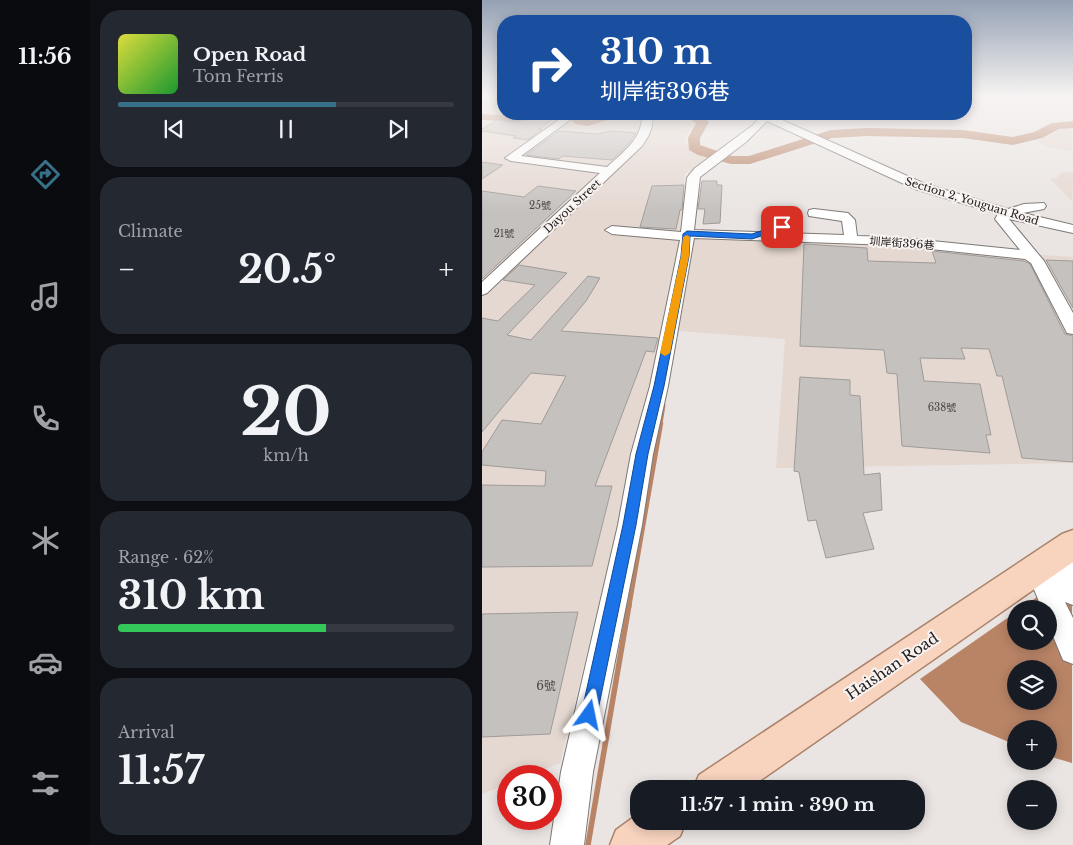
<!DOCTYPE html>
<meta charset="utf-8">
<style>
:root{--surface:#171b24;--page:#242831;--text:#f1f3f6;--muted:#9ea1a6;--line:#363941;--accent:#38708a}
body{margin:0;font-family:"Libre Baskerville","Noto Sans TC",serif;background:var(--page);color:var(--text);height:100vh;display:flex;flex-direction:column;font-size:19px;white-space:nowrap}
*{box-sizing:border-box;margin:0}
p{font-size:16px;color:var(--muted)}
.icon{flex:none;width:28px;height:28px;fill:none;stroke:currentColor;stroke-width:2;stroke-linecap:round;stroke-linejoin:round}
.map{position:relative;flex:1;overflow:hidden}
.sheet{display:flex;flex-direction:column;gap:10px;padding:10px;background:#0d0f14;width:392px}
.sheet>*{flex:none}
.top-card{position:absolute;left:15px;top:15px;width:475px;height:105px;border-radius:20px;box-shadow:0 2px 12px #0003;background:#1a4fa0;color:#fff;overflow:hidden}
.fabs{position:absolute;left:525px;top:600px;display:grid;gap:10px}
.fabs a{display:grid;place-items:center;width:50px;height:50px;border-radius:50%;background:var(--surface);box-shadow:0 2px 12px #0003;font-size:25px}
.speed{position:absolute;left:15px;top:765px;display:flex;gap:10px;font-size:25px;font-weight:700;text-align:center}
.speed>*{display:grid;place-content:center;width:65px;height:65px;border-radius:50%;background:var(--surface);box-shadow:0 2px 12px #0003;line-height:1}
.speed .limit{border:8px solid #d22;background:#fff;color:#111}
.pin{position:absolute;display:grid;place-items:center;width:42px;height:42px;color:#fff;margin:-21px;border-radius:10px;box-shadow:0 2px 8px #0006}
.me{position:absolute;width:55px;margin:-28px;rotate:12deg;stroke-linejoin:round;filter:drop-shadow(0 0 4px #0008)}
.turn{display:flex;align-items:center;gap:18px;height:105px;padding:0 20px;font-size:22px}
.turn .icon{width:65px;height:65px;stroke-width:2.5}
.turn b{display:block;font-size:35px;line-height:42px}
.big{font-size:38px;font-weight:700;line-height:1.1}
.sheet .tile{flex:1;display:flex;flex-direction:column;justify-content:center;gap:8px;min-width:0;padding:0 18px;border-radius:20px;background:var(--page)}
.sheet .dial{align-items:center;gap:0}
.dial b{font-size:65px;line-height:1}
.song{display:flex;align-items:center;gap:15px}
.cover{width:60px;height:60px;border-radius:8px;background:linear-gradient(135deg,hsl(60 70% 55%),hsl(130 70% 35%))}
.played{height:5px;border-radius:2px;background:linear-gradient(90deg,var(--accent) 65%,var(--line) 65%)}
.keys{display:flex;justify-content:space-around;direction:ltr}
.heat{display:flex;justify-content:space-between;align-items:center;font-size:28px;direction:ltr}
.charge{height:8px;border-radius:4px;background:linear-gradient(90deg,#34c759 62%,var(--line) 0)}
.trip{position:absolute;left:148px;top:780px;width:295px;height:50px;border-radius:20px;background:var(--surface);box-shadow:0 2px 12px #0003;font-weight:700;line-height:50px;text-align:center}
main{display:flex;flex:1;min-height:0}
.menu{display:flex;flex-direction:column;width:90px;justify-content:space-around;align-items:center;background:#090b0e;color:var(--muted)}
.menu .icon{width:35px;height:35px}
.menu .current{color:var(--accent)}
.menu b{font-size:22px;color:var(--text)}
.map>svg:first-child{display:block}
.built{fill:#e5d8d1}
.water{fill:#b98466;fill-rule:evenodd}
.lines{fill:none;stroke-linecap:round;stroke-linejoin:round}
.stream-far2{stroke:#b98466;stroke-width:3}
.stream-far1{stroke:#b98466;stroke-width:4.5}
.stream{stroke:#b98466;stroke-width:5.5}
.river{fill:#b98466;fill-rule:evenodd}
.building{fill:#c5c1be;stroke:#9f9b98}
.minor-casing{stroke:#7d7976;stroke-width:2}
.major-casing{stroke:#ab826a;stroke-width:3}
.path{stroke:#a09c9a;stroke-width:1;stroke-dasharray:1 2;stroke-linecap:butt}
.minor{fill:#fff;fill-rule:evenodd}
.major{fill:#f8d3be;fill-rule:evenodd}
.route{fill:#1a73e8;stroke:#114b97}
.slow{fill:#f59e0b}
.labels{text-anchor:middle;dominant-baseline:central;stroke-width:4;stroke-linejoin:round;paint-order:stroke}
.number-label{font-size:10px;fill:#4c4948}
.far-street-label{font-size:11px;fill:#232120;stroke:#f8f2f0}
.near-number-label{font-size:12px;fill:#4c4948}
.near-street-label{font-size:15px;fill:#232120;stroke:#f8f2f0}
</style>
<main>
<nav class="menu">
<b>11:56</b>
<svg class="icon current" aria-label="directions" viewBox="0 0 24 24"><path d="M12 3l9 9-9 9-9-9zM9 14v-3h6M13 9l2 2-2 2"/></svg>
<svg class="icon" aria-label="music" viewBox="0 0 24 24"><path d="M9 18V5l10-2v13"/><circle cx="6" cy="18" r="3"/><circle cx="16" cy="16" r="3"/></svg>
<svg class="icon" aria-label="phone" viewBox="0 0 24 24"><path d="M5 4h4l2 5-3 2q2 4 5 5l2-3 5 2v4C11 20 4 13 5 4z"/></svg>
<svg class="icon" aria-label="climate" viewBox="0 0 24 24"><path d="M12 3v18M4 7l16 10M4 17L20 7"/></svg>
<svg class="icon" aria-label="car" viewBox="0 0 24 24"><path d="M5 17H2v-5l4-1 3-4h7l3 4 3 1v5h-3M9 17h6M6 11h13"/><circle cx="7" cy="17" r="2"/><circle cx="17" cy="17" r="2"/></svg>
<svg class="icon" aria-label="filters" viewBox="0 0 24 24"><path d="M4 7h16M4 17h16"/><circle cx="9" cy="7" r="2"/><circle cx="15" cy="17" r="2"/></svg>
</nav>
<section class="sheet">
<div class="tile">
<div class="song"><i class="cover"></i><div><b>Open Road</b><p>Tom Ferris</p></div></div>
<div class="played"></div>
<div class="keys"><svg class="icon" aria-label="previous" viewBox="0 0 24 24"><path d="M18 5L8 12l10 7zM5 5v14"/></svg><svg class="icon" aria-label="pause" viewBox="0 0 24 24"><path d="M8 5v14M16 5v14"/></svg><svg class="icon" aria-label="next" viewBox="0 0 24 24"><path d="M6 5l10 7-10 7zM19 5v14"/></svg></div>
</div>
<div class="tile"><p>Climate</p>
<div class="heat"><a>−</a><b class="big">20.5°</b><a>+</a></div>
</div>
<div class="tile dial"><b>20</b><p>km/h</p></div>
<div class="tile"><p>Range · 62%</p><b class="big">310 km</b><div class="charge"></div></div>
<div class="tile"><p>Arrival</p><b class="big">11:57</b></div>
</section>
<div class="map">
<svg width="591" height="845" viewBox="0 0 591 845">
<rect width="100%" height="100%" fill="#eae5e2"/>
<!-- built -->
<path class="built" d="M21,97V114H192L212,122L201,143L227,158L203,174L197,236L397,244L591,257L590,463L294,468L303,339L184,330L78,763L45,776H26V784L0,794V99L14,101Z
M590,127V151L569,148L555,141L577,130Z
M590,172H591L590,201L568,179L576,177L578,173Z"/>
<!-- water -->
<path class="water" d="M572,585L590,602V763L566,756V729H534V745L479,722L438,679L534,612V641H566V609H538ZM534,669H566V701H534Z"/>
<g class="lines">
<!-- stream-far2 -->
<path class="stream-far2" d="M179,424L182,405"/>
<!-- stream-far1 -->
<path class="stream-far1" d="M147,607L179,423"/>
<!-- stream -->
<path class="stream" d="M106,845L147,605"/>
<!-- river -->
<path class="river" d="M0,114L35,116L72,114C60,125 16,121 0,120Z
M78,114H95L100,118L122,114H140L138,116L106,126L93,124L89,119Z
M199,114C210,113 219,114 227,122L218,138V145L250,156H267L349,130L385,128L481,130L531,137L552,132L570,123L591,121V128L577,129L560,138L531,145L481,138L385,136L350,138L268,164H249L216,155L207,150L206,138L214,123Z"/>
</g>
<!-- building -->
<path class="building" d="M79,114L57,129H60L46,140L31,138L34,136L0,131V129L15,120L31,122Z
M77,131L115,134L130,131L154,133L147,143L130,160L80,156L77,159L44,155Z
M0,162L21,165L0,179Z
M220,181H235V185H240L238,223L221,224L223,209H216Z
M202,185L200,210H198L194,229L158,227L170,186Z
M56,186L94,191L0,279V191L42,197Z
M322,244L385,248L386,261L454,263L450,251L542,261L548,264L583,334L591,336V462L540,458L520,376H515L507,349L479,348L483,359L438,358L442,381L498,384L509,435H504L508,453L420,446L415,374L405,373L402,350L318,346Z
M564,260L591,261V308Z
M37,265L85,273L25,335L49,340L106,276L118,278L104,301L79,331L176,338L172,352L164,351L113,486H130L110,566L0,567V485L63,486L64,471L0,465V452L20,420L59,424L84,376L49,373L0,432V318L16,321L53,285L21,280Z
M318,377L368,380V395L378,396L382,475L398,473L400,510L381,513L392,549L344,558L334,520L326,521L317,472L312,471Z
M96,612L68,734L0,737V614Z"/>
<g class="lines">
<!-- minor casing -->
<g class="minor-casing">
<path id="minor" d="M85,114H96L39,156L125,167C141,152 161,139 160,114H170C172,127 167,136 160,146L5,293L0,295V282L118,173L29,161L23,158Z
M273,114H290L289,115L441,183L526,209L542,204L562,203L564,206L562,209L541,213L591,225V233L527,219L562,261L591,313V334L585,333L583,329L549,263L543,259L411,245L212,238L186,386L171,454L160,525L111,772L102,845H68L79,772L136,525L149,454L168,386L198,240L130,234L123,230L130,226L199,232L205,178L207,175L213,168L271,125L278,117ZM285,121L433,189L516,214L513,219L538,250L411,237L375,236L373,220L366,213L332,209L327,210L326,213L327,216L360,221L362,235L212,230L218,177L264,142Z
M574,543L583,547L591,563V605L583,602L591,618V664L581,660L566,624V609H560L543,567L546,559L555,555L563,558L562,555L565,547Z"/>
</g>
<!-- major casing -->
<g class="major-casing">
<path id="major" d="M591,530V562L266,789H211L217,775L580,534Z
M156,814V821H204L198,836L185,845H128L134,830Z"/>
</g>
<!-- path -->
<path class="path" d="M253,114L268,120"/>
<!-- minor -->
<use href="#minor" class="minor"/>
<!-- major -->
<use href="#major" class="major"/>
</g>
<!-- sky -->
<linearGradient id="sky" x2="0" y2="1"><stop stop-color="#95a1b4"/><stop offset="0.45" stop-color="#f6f3f2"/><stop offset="1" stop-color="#f6f3f2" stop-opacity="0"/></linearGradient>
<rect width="591" height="213" fill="url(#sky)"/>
<!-- route -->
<path class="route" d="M300,224L302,225V228L270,239L208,236L207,256L182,386L166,454L154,525L115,715L113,721L107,723L101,721L99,715L141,525L154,454L172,386L199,256L201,234L205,231L270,234Z"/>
<!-- slow -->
<path class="slow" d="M205,235L208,237L207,256L188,353L183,356L178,353L199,256L201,237Z"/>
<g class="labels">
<!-- number labels -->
<g class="number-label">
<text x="58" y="205">25號</text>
<text x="22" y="233">21號</text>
<text x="460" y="407">638號</text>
</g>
<!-- far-street labels -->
<g class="far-street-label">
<text transform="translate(490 201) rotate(17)">Section 2, Youguan Road</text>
<text transform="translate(90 206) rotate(-43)">Dayou Street</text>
<text transform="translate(420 243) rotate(4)">圳岸街396巷</text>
</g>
<!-- near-number labels -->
<g class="near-number-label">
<text x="64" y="685">6號</text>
</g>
<!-- near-street labels -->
<g class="near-street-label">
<text transform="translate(410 666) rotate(-34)">Haishan Road</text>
</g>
</g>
</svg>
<div class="fabs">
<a><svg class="icon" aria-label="search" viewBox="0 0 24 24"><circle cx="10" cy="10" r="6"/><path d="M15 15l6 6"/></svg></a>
<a><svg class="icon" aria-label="layers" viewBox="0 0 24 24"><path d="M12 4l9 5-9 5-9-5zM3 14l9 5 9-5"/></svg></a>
<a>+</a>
<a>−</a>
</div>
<div class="speed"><div class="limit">30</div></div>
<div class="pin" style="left:300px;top:227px;background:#d93025"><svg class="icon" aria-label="arrive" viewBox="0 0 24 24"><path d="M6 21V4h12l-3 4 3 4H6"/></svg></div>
<svg class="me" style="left:107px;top:715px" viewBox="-20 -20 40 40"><path d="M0-17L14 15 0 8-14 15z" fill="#1a73e8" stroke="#fff" stroke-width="4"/></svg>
<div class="trip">11:57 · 1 min · 390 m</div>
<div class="top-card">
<div class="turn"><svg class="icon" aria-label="right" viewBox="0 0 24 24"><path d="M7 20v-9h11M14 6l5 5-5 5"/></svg><div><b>310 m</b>圳岸街396巷</div></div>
</div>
</div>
</main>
